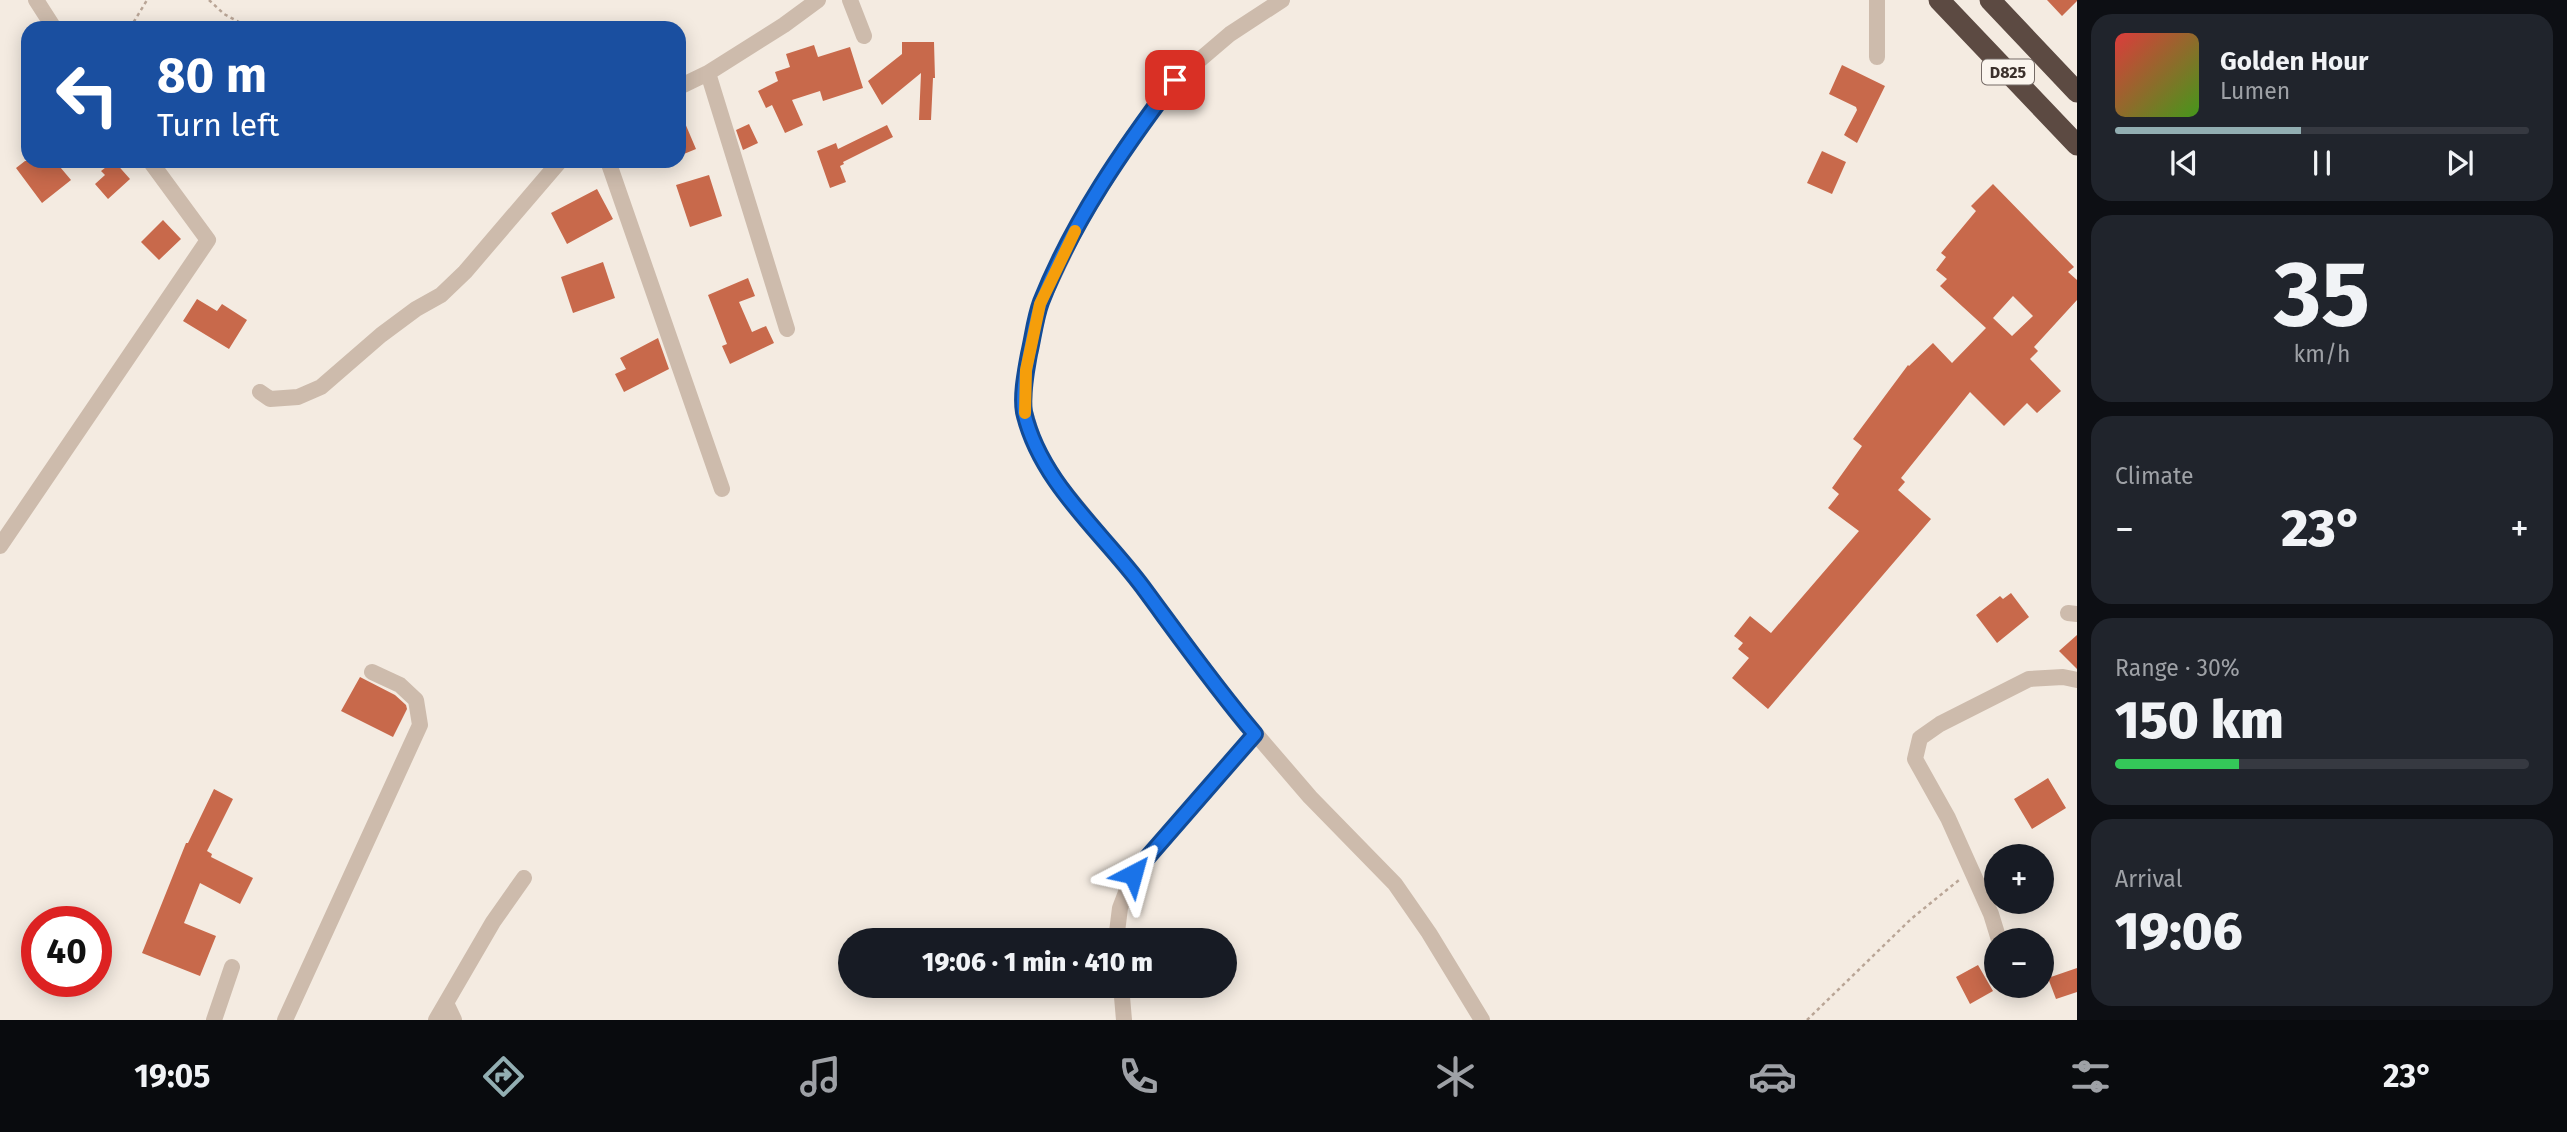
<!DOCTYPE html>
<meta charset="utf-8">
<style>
:root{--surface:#171b24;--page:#20242c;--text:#f1f3f6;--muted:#9ea1a6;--line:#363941;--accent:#92aeb2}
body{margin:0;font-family:"Fira Sans",sans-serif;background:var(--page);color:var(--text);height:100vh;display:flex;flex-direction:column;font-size:26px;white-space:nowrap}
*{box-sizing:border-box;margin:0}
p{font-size:23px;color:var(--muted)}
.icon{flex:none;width:38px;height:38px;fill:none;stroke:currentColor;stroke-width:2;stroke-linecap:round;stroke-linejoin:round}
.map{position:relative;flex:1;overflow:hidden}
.panel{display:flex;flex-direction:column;gap:14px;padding:14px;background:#0d0f14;width:490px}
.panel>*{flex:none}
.guide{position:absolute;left:21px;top:21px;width:665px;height:147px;border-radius:21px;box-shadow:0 4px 18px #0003;background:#1a4fa0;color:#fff;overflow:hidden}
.tools{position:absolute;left:1984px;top:844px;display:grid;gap:14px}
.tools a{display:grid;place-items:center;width:70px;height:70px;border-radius:50%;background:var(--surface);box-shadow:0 4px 18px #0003;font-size:35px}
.speed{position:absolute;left:21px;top:906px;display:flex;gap:14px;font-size:35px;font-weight:700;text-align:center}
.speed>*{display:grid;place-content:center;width:91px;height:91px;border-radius:50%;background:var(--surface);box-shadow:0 4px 18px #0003;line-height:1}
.speed .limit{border:10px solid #d22;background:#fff;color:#111}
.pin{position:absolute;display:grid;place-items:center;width:60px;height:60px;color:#fff;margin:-30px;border-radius:14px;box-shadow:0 4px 10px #0006}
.me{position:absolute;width:77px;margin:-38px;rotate:39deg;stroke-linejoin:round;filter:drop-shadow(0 0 5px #0008)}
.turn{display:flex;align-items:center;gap:24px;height:147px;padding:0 21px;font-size:32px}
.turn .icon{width:91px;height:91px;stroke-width:2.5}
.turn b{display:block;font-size:49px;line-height:60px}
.big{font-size:52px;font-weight:800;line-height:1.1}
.panel .tile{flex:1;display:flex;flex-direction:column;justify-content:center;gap:10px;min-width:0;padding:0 24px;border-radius:21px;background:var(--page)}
.panel .dial{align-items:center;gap:0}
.dial b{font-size:91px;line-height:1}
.song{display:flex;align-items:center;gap:21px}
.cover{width:84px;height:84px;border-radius:10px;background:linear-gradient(135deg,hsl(0 70% 55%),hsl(100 70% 35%))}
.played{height:7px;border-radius:4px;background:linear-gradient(90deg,var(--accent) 45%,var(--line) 45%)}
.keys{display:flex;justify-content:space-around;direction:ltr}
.heat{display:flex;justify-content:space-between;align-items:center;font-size:38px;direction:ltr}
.charge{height:10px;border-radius:5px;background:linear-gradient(90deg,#34c759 30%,var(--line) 0)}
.trip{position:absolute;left:838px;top:928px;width:399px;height:70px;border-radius:35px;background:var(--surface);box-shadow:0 4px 18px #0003;font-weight:800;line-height:70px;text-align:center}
.tabs{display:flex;height:112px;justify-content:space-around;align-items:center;background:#090b0e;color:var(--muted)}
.tabs .icon{width:49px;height:49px}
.tabs .active{color:var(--accent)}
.tabs b{font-size:32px;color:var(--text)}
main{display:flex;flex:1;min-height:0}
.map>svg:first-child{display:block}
.building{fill:#c8694b;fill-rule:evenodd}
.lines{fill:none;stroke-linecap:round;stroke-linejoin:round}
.path{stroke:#b9a596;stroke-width:2.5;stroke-dasharray:3.5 3.5;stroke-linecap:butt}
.minor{stroke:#cdbbac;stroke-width:16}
.highway{stroke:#5c4a42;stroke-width:21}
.route-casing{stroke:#114b97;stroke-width:18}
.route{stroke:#1a73e8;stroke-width:12}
.slow{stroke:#f59e0b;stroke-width:12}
.labels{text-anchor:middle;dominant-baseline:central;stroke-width:6;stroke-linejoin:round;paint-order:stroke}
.shield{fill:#fbf5ee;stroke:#756b66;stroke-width:2}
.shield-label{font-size:16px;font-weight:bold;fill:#3b302b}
</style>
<main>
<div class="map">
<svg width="2077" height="1020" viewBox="0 0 2077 1020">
<rect width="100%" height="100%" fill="#f4ebe1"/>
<!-- building -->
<path class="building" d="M2047,0H2077V1L2062,16Z
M902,42H934L935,78H933L931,120H919L921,73L882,105L868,81L902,54Z
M814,45L818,57L850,47L863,88L823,101L820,91L792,100L803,125L785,133L772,105L766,108L758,91L778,81L775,72L790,67L786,54Z
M1842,65L1885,86L1857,143L1844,135L1857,110L1856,107L1829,94Z
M679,109L696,149L679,156Z
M749,124L758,143L743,150L736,130Z
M887,125L893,137L843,162L844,164L840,166L846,182L830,188L817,151L836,143L838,149Z
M1822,151L1846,162L1832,194L1807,183Z
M25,161H55L71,180L42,203L16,168Z
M114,161L130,179L108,199L95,184L105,175L101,171Z
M709,175L722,216L690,227L676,185Z
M1993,184L2074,267L2068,272L2077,280V300L2034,347L2038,351L2030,359L2061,391L2037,413L2027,403L2004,426L1970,392L1901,478L1905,482L1898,490L1931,519L1768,709L1732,678L1749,658L1738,649L1743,643L1734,636L1750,616L1771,633L1859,531L1828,508L1839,494L1832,488L1862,446L1853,439L1908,365L1909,366L1933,343L1952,363L1986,328L1940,286L1947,279L1936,270L1946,257L1941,253L1976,211L1971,206ZM2013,296L2033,316L2012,336L1993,318Z
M597,189L613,219L567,244L551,213Z
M163,220L181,239L159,260L141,242Z
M603,262L615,298L573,313L561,277Z
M748,278L755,296L739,302L752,332L766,326L774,343L730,364L722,346L727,344L708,295Z
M197,299L217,311L222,304L247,320L229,349L183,321Z
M658,338L669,369L624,392L615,374L626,369L620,358Z
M2011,593L2029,617L1997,643L1976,615L2000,596L2003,599Z
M2077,635V669L2059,651Z
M360,677L395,695L406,705L407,709L393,737L341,711Z
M2048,778L2066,808L2032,829L2014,799Z
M214,789L233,799L207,851L212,854L211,857L253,878L240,904L200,883L184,923L216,936L200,976L142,953L186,843H188Z
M1978,965L1993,991L1970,1004L1956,977Z
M2077,968V992L2056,999L2048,978Z"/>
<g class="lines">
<!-- path -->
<path class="path" d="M209,0L224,14L250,28
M130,28L147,0
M1807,1020L1911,919L1959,880"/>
<!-- minor -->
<path class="minor" d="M36,0L54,28
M850,0L864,36
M1282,0L1230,34L1176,80L1128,143L1078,225L1040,304L1026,370L1024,409L1036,448L1057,482L1141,585L1237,712L1310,797L1395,884L1429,933L1482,1020
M1877,57V0
M708,73L787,329
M679,87L708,73L784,25L818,0
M608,161L722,489
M260,392L270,399L298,397L321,387L381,335L416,309L441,295L465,272L560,161
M0,546L208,240L150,161
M2068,613L2077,614
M1116,940L1120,908L1133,874L1255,734
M1999,940L1991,914L1948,818L1915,759L1920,738L1940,724L2029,679L2063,677L2077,680
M1121,985L1124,1020
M446,1003L454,1020
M214,1020L232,967
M285,1020L420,725L416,700L400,685L372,672
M436,1020L493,922L524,878"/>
<!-- highway -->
<path class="highway" d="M1939,0L2077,145
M1990,0L2077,92"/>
</g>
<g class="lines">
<!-- route casing -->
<g class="route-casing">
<path id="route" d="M1133,874L1255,734C1215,687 1179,636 1142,586C1101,531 1040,482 1024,412C1021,395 1026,371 1029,354C1033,337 1035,318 1041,302C1073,221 1123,149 1175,80"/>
</g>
<!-- route -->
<use href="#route" class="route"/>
<!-- slow -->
<path class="slow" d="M1025,413L1026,370L1040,304L1075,231"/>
</g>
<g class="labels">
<!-- shield labels -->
<rect class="shield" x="1982" y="59.5" width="52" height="25" rx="5"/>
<g class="shield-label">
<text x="2008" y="72">D825</text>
</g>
</g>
</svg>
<div class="tools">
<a>+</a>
<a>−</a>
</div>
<div class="speed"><div class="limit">40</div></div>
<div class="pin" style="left:1175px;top:80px;background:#d93025"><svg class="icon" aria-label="arrive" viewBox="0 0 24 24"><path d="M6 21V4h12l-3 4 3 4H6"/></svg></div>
<svg class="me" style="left:1133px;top:874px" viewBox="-20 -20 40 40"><path d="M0-17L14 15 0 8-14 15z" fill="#1a73e8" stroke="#fff" stroke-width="4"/></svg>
<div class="trip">19:06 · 1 min · 410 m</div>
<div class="guide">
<div class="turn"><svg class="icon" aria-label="left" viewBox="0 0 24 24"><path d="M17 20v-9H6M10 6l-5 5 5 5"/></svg><div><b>80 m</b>Turn left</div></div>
</div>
</div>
<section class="panel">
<div class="tile">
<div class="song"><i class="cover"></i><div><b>Golden Hour</b><p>Lumen</p></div></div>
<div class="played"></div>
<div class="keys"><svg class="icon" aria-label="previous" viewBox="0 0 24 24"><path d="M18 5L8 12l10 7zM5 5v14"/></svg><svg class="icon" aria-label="pause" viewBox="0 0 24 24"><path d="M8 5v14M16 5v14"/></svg><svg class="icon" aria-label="next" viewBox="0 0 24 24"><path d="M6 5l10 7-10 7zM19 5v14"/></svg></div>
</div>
<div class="tile dial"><b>35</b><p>km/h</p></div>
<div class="tile"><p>Climate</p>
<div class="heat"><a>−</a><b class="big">23°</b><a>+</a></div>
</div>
<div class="tile"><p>Range · 30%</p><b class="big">150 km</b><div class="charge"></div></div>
<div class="tile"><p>Arrival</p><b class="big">19:06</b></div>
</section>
</main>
<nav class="tabs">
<b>19:05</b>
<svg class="icon active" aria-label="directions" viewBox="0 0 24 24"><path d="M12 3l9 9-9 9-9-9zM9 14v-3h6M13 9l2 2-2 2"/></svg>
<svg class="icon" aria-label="music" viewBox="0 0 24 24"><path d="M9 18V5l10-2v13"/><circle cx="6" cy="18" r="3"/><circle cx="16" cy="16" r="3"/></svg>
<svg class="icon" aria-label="phone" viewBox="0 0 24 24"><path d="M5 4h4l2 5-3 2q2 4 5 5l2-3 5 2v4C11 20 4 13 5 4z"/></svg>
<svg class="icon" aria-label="climate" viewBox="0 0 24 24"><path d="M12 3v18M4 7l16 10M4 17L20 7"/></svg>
<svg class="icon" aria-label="car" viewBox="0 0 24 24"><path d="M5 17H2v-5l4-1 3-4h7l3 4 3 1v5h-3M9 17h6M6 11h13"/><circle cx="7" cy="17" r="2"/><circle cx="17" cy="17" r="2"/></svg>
<svg class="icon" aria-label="filters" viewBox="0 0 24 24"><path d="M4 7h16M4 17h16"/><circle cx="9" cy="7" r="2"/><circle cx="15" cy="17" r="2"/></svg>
<b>23°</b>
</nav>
